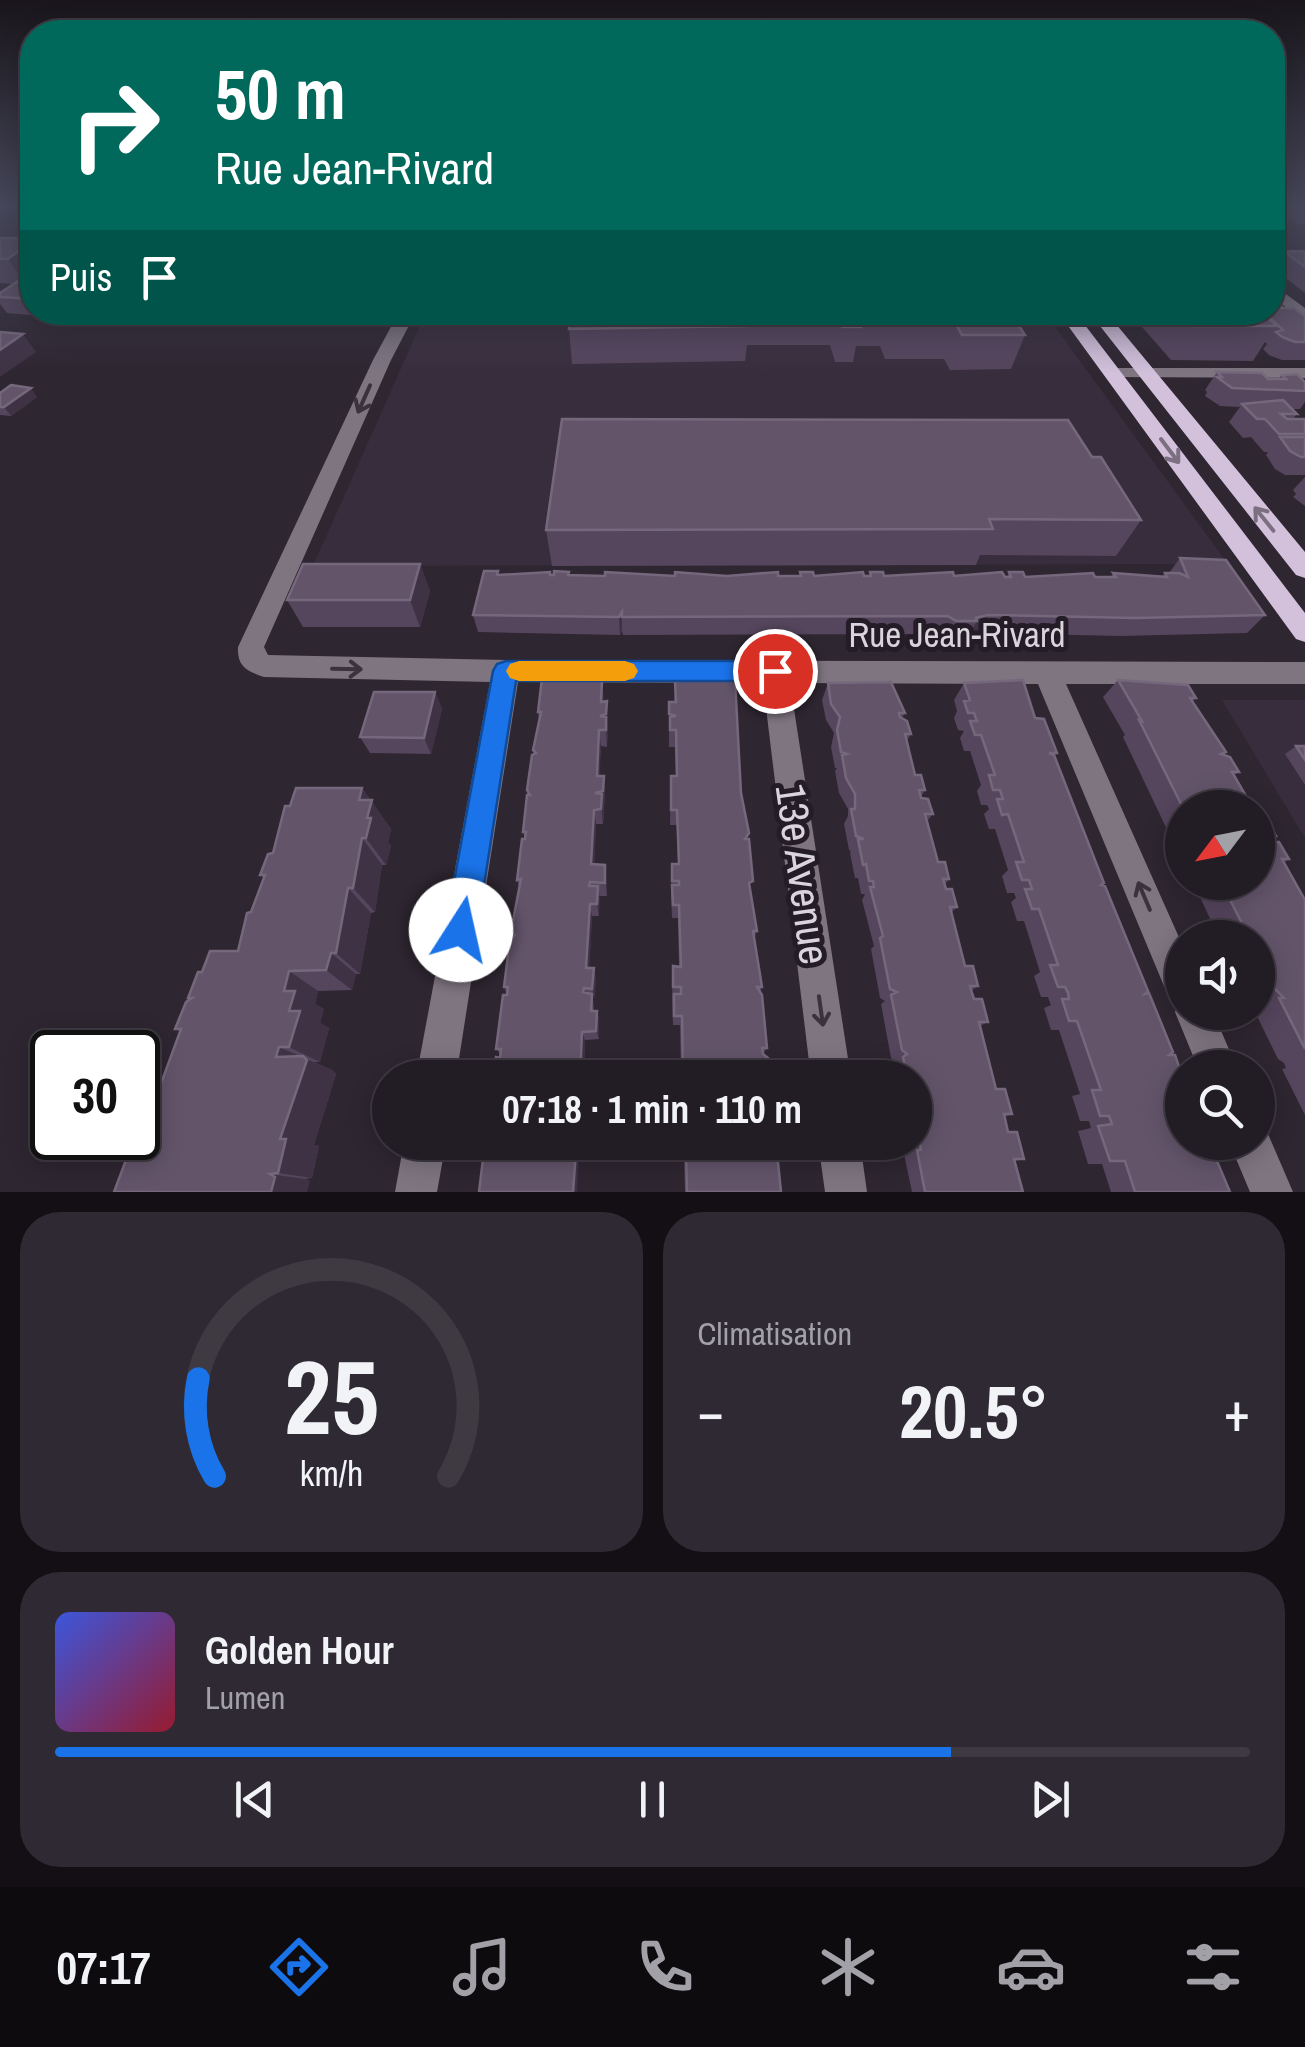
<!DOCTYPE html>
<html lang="fr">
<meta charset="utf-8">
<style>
:root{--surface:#221c25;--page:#2e2932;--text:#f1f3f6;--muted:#a2a1a7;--line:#3f3a42;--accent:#1a73e8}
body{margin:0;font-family:"Archivo Narrow",sans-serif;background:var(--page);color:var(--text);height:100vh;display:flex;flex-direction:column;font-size:38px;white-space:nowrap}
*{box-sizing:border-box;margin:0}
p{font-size:32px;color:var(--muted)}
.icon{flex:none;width:55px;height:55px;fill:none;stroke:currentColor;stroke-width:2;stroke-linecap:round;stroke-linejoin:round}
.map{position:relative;height:1192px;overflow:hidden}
.details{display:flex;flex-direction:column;gap:20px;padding:20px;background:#130f14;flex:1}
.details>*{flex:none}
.banner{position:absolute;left:20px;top:20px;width:1265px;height:305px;border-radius:40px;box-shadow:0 5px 25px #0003,0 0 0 2px var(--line);background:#00695c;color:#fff;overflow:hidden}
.needle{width:65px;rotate:238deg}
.buttons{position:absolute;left:1165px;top:790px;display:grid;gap:20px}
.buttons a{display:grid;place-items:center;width:110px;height:110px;border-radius:50%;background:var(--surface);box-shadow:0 5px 25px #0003,0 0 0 2px var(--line);font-size:50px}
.speed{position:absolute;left:30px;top:1030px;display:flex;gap:20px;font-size:50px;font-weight:700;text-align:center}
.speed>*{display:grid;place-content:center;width:130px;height:130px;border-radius:50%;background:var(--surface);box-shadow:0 5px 25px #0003,0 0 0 2px var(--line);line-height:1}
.speed .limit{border:5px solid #111;border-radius:15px;background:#fff;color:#111}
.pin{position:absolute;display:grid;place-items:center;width:85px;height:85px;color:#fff;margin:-42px;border:5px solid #fff;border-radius:50%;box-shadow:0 2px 10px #0007}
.me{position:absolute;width:110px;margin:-55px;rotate:10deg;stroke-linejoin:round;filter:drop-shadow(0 0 8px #0008)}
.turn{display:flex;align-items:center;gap:35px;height:210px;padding:0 30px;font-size:45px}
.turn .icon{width:130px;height:130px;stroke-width:2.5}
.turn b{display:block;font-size:70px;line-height:85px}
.then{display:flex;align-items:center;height:95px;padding:0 30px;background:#0003;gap:20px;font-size:38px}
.big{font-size:75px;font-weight:700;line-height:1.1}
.details .widget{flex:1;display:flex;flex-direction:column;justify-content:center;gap:15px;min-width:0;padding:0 35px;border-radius:40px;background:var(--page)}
.details .dial{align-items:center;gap:0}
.dial svg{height:260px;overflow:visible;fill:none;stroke:var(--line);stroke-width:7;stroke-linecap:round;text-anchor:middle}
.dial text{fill:var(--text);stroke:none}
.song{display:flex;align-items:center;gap:30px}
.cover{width:120px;height:120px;border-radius:15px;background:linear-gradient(135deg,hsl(230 70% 55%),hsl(350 70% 35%))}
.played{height:10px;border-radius:5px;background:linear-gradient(90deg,var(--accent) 75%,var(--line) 75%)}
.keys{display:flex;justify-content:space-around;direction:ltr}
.heat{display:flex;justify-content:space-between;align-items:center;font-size:55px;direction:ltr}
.details .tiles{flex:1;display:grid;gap:20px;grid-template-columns:1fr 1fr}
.widget:last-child{grid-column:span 2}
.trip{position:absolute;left:372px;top:1060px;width:560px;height:100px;border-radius:50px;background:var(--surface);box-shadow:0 5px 25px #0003,0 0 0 2px var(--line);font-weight:700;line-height:100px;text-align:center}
.tab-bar{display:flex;height:160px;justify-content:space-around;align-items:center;background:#0e0b0f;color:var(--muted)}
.tab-bar .icon{width:70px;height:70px}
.tab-bar .active{color:var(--accent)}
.tab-bar b{font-size:45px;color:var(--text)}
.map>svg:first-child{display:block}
.built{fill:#382d3d}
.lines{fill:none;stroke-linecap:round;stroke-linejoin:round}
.minor{fill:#7e7581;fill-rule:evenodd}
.major{fill:#d3c1db;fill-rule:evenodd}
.wall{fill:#55455d}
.shaded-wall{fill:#3f3245}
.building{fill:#63546a;stroke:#76687c;stroke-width:2.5}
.oneway{stroke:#3a333e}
.oneway2{stroke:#7c6f81}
.route{fill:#1a73e8;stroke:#114b97;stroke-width:2.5}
.slow{fill:#f59e0b}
.labels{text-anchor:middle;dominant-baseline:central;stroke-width:10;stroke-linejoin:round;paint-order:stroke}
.street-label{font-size:35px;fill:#dad5dc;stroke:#241d27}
.near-street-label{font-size:42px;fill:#dad5dc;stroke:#241d27}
</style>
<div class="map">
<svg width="1305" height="1192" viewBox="0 0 1305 1192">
<rect width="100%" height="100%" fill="#2e2631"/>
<!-- built -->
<path class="built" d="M426,312L1045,313L1228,564L313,566Z
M1222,700H1305V838Z"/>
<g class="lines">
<!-- minor -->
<path class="minor" d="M1272,284L1305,308V321L1272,297Z
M399,312H416L391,360L264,647L268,655L506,660L1305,662V684H1066L1182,944V1012H1213L1237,1068H1198L1175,1012L1179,1002L1169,998L1038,684L790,683L851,1078H811L763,683L518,682L456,1078H416L490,682L264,677C246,671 237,666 238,647L373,360Z
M1112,368H1305V378L1106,377V369Z
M1258,1124L1265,1127L1293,1192H1250L1229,1142H1258Z
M404,1142H446L437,1192H395Z
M818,1142H860L867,1192H825Z"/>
<!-- major -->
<path class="major" d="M1058,312H1075L1305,613V642L1296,639Z
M1089,312H1106L1305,552V578L1296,575Z"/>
</g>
<!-- wall -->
<path class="wall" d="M1305,207V226L1295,222L1297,219H1290L1273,208Z
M1272,234L1283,242L1278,250H1272Z
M0,238H32V312H59L53,317L7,313L0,304V293L14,284L0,283Z
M1305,251V293L1272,267V252Z
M1283,308L1305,316V360H1282L1269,355L1263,349L1267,344L1265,342L1253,361L1171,360L1129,312H1272Z
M572,312H1010L1025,335L1011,369L950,370L944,359H885L880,346H856L853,362H835L830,345H747L745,361L572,364L569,329Z
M1217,372L1268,379H1278L1282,375L1305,382V402L1300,409H1292L1297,414L1293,419H1305V475H1285L1275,469L1266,455L1268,452H1264L1251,437L1243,438L1229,422L1240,407L1220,406L1205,396L1207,392L1205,390Z
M0,393L37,397L11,416L0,415Z
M1092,457L1141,520L1116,556L980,555L976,565L552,566L546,530Z
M1305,477V506L1293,497L1296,494L1293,490Z
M1180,558L1265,615L1247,633L1121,636L978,633L969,635L967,639H947L940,634L623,635L622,631L620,635L478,632L473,615L498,571V575L800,576V572L814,576H869L870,572L884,576L1007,577L1009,572L1025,577H1111L1113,573L1162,576L1165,573H1169Z
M420,564L430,591L420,627H303L287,600Z
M1118,680L1196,698L1192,702L1223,754L1239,772L1182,808V861L1123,737L1125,735L1103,697Z
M675,681L741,793L747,839L750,889L757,931L754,939L762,987L760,992L767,1048L763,1054L771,1078H681L680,1025H673L672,997L673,966L679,967L678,918H672L671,894L672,864H678L677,825H670L671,776H676L675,747H669V702H674Z
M828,683L905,713L902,718L911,734L907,741L915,775L925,790L921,797L933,814L927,821L938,862L949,879L945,885L957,907L951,913L965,966L978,986L971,991L974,999L988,1022L980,1026L996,1089L1012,1114L1004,1117L1008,1132L1024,1159L1015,1161L1023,1192H912L904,1154L908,1153L906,1142H915V1078H894L892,1064L896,1062L891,1058L881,1004L885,1001L880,998L871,949L874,946L862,900L865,894H861L858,878H855L850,853L851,851L849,850L844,824L848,816V809L839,793L835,771L837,768H835L831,747L834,733L826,720L822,700Z
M964,683L1035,718L1057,753L1054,756L1101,885L1169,1055L1182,1142L1230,1192H1111L1102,1164H1088L1078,1131L1091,1128L1089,1121H1080L1072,1096L1080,1094L1059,1030H1051L1044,1008L1051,1005L1050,1003L1048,997H1041L1034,976L1040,972L1024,921H1017L1011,902L1016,898L1014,893H1007L1002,876L1008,870L995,829H989L984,814L989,809L987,805H981L977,791L981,785L970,751H964L960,738L964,731L958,730L954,718L957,711L954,700Z
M435,692L442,709L431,754L370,753L360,737Z
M604,702L608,718L607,747L601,746L599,776L605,792L603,824H596L594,864L605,865L607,896H599V916H592L589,968L596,978L593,999L594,1011H597L599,1020V1039L585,1040L584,1078H493L500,1054L496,1049L507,995L504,987L514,936L511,931L519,887L517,880L525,839L523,832L529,795L527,790L534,754L533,750L539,720L538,712Z
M1296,746H1305V785L1285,754Z
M362,788L391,829L388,842L391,846L386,865H382L375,912L371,913L360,974H356L352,990L318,991L315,1004L324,1009L320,1023L329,1028L320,1062H314L332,1070L336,1074L314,1145L319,1146L312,1178L305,1179L310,1181L133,1159L143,1133L138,1132L155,1100L180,1031L175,1029L202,972L238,951L264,878L260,875L273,853Z
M1258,816L1276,836L1271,839L1289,859L1284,863L1305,900V1115L1282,1069L1286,1068L1284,1063L1278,1059L1255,1012H1258V938H1219L1193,882H1258Z
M675,1142H776L781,1192H685L684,1156H675Z"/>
<!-- shaded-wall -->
<path class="shaded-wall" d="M32,241V277L25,284L8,259Z
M23,334L36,352L0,377V350Z
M31,388L37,397L11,416L4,407Z
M420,564L430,591L420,627L410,600Z
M622,612V631L620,635L619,617Z
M988,615L978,633L969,635L977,621L976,618Z
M602,681L604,698L603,715L607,701L608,718L607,747L606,730L600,716Z
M435,692L442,709L431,754L424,738Z
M599,730L601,746L599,792L597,776Z
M604,776L605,792L603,824L601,807L595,793Z
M362,788L391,829L388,842L391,846L386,865L366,838L359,800Z
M594,810L596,824L594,877L591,864Z
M362,838L382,865L375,912L353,888Z
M598,886L600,899L599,916L597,904Z
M348,888L371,913L360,974L336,953Z
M590,904L592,916L589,978L586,968Z
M331,953L356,974L352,990L326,970Z
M594,968L596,978L595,999L592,989Z
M289,971L318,991L315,1004L324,1009L320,1023L329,1028L320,1062L289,1047V1011L284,991Z
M597,1011L599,1020V1039L596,1031Z
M582,1032L585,1040L584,1078H580Z
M279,1047L332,1070L336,1074L314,1145L319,1146L312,1178L278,1173L280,1139L276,1057Z
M586,1142H589L588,1156L585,1152Z
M576,1152L579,1156L577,1192H573Z
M270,1174L305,1179L310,1181L307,1192H271Z"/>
<!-- building -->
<path class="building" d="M1272,234L1283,242H1272Z
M0,238H32V241L8,259H0Z
M1294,251L1296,252H1285L1280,259L1272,256V252Z
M1305,251V267L1285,252Z
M32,272V299L0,297V293Z
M1272,299L1283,308H1272Z
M1272,308H1294L1305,316V342H1295L1282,337L1276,332L1283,330L1264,312H1272Z
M572,312H746L749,326L569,329Z
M837,312H855L861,327H842Z
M889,312H1010L1025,335H962L956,324H894Z
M1179,312H1261L1277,326H1192Z
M0,332L23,334L0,350Z
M1217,372L1262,373L1268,379H1286L1282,375L1297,374L1305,382V391L1232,388L1217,377H1222Z
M11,385L31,388L4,407H0V393Z
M1283,400L1297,414H1281L1287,419H1305V434H1279L1265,419H1257L1242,404Z
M562,419L1068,420L1092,457H1101L1141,520L989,519L993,529L546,530Z
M1280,437H1305V457H1301L1290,451Z
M1180,558L1226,560L1265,615L1135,618L988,615L976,618L977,621H956L948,616L622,617V612L619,617L473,615L484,571H498L497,575L550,572V575H554V571L569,572L568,575L605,576V572L675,576V572L727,576L778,572V576H801L800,572H813L814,576L863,572L864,576H871L870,572H883L884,576L953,572L954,576L1002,572L1005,577H1011L1009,572H1023L1025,577L1093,573L1095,577H1116L1113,573L1167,577L1165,573H1179L1188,577Z
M303,564H420L410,600H287Z
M542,678L602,681L601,702L607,701L606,714L600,716L606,717V730H599L597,776H604L603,791L595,793L602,794L601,809L594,810L591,864L605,865V883L590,882L589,886H598L597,904H590L586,968H594L592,989L584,988L583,992L592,994L591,1011H597L596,1031L582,1032L580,1078H493L496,1057L500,1058L501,1049H496L503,995H507L508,987H504L510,938L515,935L511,931L521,879L517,880L522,839H525L526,832H523L527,795H530L527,790L532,755L536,753L533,750L541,712H538Z
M735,679L741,793L749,833L745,839H749L753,881L749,883L757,931H753L762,987H757L762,995L767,1048H762L763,1054L769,1059L771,1078H683L682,1016H674V994H681V987H673V966L681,967L679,905H673L672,885H679V881H672V864H679L677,810H671V776H677L676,730H670V717L676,716L669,714V702H676L675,681Z
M1023,680L1035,718L1044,719L1057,753H1049L1054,755L1104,883L1101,885L1105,886L1148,991L1145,994L1149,993L1173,1052L1169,1055H1175L1182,1075V1142H1209L1230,1192H1135L1125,1161H1110L1098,1126L1112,1124L1109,1116H1100L1092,1090H1101L1077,1021H1069L1062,999H1069L1068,993L1065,987H1058L1050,965H1058L1039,909H1032L1025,889H1032L1029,880H1022L1016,862H1024L1008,814L1002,815L997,799H1003L1000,790H993L989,775H995L981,735H975L970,721H977L974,713H968L964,701L970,700L964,683Z
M1118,680L1188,685L1196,698H1190L1226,752L1221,754L1230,757L1239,772H1232L1253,808H1183L1139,720L1142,721Z
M891,682L905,713H899L900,717L907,721L911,734H905L915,775H921L925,790H919L921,798L928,799L933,814H925L938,862H945L949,879H943L946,889H952L957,907H950L965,966H973L978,986H970L972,993L974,999H982L988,1022H979L996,1089H1005L1012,1114H1004L1008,1132H1017L1024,1159H1014L1023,1192H925L917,1150H921L916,1126H921L915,1118V1078H907L903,1057L907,1054L902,1050L891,995L897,992L890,989L880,938L883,936L870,887H874L873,881H869L866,864L863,865L858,839H864L856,836L851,809H855V794L846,778L842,755L847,754L841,752L837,730L840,717L831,704L828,683Z
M374,692H435L424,738L360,737Z
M1296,746H1305V760Z
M296,788H362L359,800H372L367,818H371L366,838H362L353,888H348L336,953H331L326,970L289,971L284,991H295L289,1011H300L289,1047H279L276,1057L303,1056L307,1060L280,1139H286L278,1173L270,1174L275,1177L271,1192H114L126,1160L133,1159L143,1132L138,1131L149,1100H155L181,1029H175L186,1002L192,998H188L198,972H202L210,951H238L247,913L251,912L265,875H260L268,854L273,853L285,806H290Z
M1258,816L1259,818L1266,819L1276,836H1269L1273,842H1279L1289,859H1282L1305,900V1049L1279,998H1284L1275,989L1258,954V938H1251L1247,933L1221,882H1258Z
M485,1142H586L585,1152H576L573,1192H479Z
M676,1142H776L781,1192H687L686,1153H676Z"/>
<!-- one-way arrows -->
<defs><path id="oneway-shaft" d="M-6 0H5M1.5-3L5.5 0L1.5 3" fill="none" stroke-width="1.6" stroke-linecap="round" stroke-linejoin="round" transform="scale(2.5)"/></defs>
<g class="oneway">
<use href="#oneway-shaft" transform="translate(364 399) rotate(114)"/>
<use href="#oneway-shaft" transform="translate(347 669) rotate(1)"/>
<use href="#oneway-shaft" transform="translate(1144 896) rotate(-113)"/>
<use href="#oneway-shaft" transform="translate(821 1011) rotate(82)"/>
</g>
<g class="oneway2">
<use href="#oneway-shaft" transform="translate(1170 451) rotate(53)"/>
<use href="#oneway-shaft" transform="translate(1264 519) rotate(-129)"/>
</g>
<!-- sky -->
<linearGradient id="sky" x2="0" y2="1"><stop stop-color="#19151b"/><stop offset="0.55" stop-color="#46475a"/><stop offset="1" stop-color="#46475a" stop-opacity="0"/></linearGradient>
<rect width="1305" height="374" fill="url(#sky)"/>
<!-- route -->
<path class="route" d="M506,661H775L784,664L787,671L784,678L775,681H516L477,930L473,941L461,946L450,941L445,930L493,671L497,664Z"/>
<!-- slow -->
<path class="slow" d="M519,661H625L634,664L638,671L634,678L625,681H519L510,678L506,671L510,664Z"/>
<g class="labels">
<!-- street labels -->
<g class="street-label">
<text x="957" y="634">Rue Jean-Rivard</text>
</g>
<!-- near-street labels -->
<g class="near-street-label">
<text transform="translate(803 874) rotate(82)">13e Avenue</text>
</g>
</g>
</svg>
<div class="buttons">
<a><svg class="needle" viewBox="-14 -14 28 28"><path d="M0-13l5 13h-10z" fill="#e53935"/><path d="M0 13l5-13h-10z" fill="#a2a1a7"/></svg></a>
<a><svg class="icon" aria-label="sound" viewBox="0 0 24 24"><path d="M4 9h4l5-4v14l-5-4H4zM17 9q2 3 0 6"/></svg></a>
<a><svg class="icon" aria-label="search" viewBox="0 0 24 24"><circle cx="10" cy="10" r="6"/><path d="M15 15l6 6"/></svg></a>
</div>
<div class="speed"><div class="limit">30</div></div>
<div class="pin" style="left:775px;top:671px;background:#d93025"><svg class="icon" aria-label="arrive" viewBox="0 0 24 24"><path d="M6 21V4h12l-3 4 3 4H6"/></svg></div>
<svg class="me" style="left:461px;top:930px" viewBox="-20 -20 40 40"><circle r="19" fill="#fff"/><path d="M0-13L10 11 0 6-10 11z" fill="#1a73e8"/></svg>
<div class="trip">07:18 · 1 min · 110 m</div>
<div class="banner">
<div class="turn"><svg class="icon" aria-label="right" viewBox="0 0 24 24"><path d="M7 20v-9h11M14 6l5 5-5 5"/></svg><div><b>50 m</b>Rue Jean-Rivard</div></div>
<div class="then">Puis<svg class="icon" aria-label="arrive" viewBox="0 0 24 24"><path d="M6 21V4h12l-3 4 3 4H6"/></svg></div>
</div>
</div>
<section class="details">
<div class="tiles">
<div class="widget dial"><svg viewBox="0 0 100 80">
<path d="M14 69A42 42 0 1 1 86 69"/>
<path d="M14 69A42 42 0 0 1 9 39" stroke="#1a73e8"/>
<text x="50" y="56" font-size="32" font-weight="700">25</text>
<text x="50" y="72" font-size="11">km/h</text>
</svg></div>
<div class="widget"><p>Climatisation</p>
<div class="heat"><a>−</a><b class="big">20.5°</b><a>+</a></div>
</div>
<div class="widget">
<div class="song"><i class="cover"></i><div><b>Golden Hour</b><p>Lumen</p></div></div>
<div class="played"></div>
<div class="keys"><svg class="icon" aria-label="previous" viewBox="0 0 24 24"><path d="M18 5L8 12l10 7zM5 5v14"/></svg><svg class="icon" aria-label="pause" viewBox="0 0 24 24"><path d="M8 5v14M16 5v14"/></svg><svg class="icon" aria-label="next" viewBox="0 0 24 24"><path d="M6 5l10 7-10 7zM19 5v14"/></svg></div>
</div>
</div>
</section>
<nav class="tab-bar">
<b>07:17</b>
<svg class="icon active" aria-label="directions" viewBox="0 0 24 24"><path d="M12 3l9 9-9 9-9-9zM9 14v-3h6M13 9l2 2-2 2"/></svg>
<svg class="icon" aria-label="music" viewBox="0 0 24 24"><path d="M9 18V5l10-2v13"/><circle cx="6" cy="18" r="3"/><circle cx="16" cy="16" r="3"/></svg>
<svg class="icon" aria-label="phone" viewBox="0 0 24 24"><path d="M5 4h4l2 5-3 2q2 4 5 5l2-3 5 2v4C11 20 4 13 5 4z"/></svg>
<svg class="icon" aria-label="climate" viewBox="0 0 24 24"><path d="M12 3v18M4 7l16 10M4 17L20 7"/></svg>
<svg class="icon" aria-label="car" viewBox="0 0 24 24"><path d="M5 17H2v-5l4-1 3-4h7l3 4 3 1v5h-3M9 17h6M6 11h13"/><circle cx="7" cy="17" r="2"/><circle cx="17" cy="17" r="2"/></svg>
<svg class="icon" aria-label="filters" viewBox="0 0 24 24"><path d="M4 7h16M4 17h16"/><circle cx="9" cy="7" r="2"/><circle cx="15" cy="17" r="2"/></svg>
</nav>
